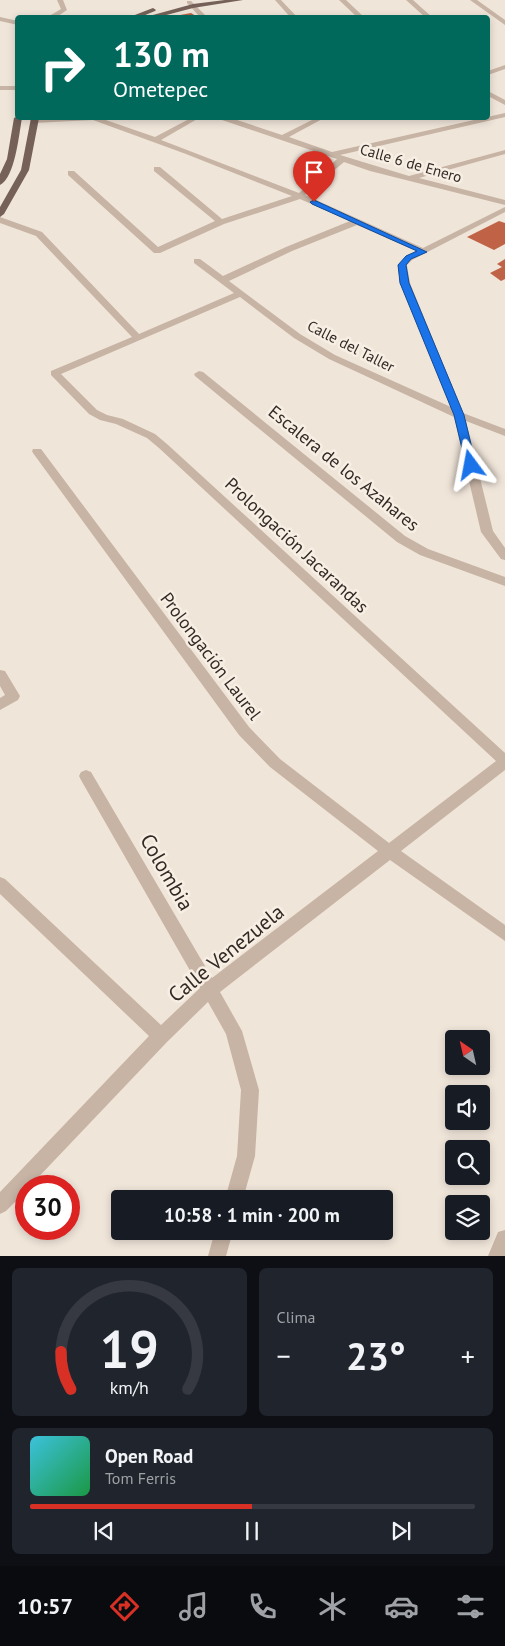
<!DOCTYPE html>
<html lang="es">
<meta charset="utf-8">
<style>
:root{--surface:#171b24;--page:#20242c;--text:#f1f3f6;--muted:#9ea1a6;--line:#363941;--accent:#d93025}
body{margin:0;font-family:"PT Sans",sans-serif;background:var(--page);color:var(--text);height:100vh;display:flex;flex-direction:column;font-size:19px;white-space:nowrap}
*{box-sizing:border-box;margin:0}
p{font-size:16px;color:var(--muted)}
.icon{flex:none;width:28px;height:28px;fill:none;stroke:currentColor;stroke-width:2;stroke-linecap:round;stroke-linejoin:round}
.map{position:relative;height:1256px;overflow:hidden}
.sheet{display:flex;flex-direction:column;gap:12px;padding:12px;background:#0d0f14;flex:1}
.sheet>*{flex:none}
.guide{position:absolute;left:15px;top:15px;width:475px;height:105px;border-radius:5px;box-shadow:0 2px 8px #0003;background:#00695c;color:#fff;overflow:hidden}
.needle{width:32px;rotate:326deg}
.tools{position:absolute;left:445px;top:1030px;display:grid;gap:10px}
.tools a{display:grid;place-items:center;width:45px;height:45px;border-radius:5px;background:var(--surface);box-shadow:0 2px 8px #0003;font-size:25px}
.speed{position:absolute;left:15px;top:1175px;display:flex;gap:10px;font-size:25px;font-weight:700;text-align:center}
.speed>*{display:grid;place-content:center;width:65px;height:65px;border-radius:50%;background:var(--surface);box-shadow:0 2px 8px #0003;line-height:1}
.speed .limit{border:8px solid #d22;background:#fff;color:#111}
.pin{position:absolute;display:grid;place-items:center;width:42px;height:42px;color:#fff;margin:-51px -21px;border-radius:50% 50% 50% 0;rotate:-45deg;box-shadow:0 0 5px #0007}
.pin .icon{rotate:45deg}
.me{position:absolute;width:55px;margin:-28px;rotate:347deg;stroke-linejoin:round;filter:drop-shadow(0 0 4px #0008)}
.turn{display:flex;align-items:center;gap:18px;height:105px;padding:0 15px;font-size:22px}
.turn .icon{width:65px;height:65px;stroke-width:2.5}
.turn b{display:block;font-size:35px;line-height:42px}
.big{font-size:38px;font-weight:700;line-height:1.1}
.sheet .tile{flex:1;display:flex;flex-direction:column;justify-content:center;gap:8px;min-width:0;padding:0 18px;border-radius:8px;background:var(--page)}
.sheet .dial{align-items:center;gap:0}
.dial svg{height:130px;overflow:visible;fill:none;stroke:var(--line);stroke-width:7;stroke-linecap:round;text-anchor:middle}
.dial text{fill:var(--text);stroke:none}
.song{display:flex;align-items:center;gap:15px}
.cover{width:60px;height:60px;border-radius:8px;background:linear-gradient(135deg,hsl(190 70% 55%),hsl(140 70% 35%))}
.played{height:5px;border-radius:2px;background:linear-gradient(90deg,var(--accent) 50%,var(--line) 50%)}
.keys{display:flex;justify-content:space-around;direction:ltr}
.heat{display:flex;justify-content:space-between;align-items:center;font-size:28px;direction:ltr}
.sheet .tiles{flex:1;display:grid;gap:12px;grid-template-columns:1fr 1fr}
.tile:last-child{grid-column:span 2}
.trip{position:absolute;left:111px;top:1190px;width:282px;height:50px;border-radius:5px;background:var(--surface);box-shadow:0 2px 8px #0003;font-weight:700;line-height:50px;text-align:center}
.dock{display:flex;height:80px;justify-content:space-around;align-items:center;background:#090b0e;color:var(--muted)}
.dock .icon{width:35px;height:35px}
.dock .on{color:var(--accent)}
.dock b{font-size:22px;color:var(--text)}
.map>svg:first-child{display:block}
.building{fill:#c06246}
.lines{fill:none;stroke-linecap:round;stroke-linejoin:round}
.street{fill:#c7b4a5;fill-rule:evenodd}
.primary{fill:#756158;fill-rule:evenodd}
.route{fill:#1a73e8;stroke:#114b97}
.labels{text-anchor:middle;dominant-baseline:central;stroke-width:5;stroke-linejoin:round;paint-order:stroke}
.far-street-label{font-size:15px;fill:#332a26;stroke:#f8efe4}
.street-label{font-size:18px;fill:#332a26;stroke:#f8efe4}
.near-street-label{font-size:21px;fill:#332a26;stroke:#f8efe4}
</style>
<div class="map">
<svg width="505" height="1256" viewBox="0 0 505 1256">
<rect width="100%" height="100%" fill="#f0e5d9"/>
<!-- building -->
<path class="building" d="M191,13L199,18H184L180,15Z
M499,221L505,223V244L494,250L467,237Z
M505,259V279L501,281L490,273L502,267L497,264Z"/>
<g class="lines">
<!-- street -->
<path class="street" d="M57,0H63L67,10L55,18H46L61,9Z
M275,0H281L298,18H291Z
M339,0H346L365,18H358Z
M406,0H413L433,18H426Z
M470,0H477L505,20V25Z
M187,1H191L208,18H201L187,3Z
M0,17L18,21V25L0,21Z
M505,65V69L488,75V71Z
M0,86H18V90H0Z
M488,91L505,100V105L488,96Z
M505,113V117L340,155L409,176L505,150V154L419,178L505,200V205L370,171L344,162L305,195L423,248L505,207V212L412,260L407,265L410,283L463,413L505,429V436L466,421L493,531L505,548V560L501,559L481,532L454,417L329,359L294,338L240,297L61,374L97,410L107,415L123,419L155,434L167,444L505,753V770L401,851L505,925V941L390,860L220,992L242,1031L259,1090L255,1156L243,1199H225L237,1156L241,1090L226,1034L208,1002L167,1042L30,1186H26V1191L6,1211L0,1214V1192L149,1036L0,894V877L5,879L161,1025L200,988L81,780L79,776L81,772L86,770L91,772L212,978L378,851L270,767L239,735L33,453L32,451L33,449H41L249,727L280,759L389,843L496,761L159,448L147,438L116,424L100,420L89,414L51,375V371L132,337L36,236L0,223V217L42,232L139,334L234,293L194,263V259H200L223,276L286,247L350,221L300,199L224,224L160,253H154L68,175V171H74L158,247L215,221L154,171V167H160L222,219L292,196L186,154L93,120L34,123L30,121L34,119L100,118L155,137L191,118H199L161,140L299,193L337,159L222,120V118H231L282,135L316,118H324L289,137L332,152ZM357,225L416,251L406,256L398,265L400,283L451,407L335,355L300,334L229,281L292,251Z
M199,371L203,372L405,536L428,549L505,577V586L420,555L397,542L195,376L194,374Z
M0,670L5,671L20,696L18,700L0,710V698L5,695L0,686Z
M505,1230V1256H488L498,1232Z
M215,1231H233L226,1256H208Z"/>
<!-- primary -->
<path class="primary" d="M225,0H243L193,8L155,18H142L193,4Z
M153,8L156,10L155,11L138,18H127Z
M18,116L22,118C19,134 15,178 0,185V174L7,159L14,118Z
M31,118H39L29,170L4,214L0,217V207L21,170Z"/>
</g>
<!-- route -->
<path class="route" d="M314,200L427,252L411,259L406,265L409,283L464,415L476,465L475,467H468L466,465L454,415L400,283L398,265L406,256L417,251L312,204L310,202Z"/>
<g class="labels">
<!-- far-street labels -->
<g class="far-street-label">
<text transform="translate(411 163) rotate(16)">Calle 6 de Enero</text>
<text transform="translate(351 346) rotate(27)">Calle del Taller</text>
</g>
<!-- street labels -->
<g class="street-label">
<text transform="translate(344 468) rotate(39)">Escalera de los Azahares</text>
<text transform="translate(297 545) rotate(43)">Prolongación Jacarandas</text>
<text transform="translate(211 656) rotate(53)">Prolongación Laurel</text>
</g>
<!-- near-street labels -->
<g class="near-street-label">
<text transform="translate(167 872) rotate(60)">Colombia</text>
<text transform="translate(226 953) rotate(-39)">Calle Venezuela</text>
</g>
</g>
</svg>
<div class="tools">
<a><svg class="needle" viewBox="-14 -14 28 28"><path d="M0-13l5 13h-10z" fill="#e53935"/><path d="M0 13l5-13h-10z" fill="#9ea1a6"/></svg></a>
<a><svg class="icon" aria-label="sound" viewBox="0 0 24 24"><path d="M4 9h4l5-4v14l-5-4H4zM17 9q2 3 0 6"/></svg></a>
<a><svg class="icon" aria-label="search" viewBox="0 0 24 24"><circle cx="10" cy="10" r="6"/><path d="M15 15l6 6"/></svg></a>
<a><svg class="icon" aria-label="layers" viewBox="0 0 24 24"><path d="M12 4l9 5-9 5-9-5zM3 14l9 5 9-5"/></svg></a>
</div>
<div class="speed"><div class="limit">30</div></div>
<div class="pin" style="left:314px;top:202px;background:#d93025"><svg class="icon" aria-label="arrive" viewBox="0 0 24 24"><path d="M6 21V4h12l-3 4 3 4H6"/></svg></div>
<svg class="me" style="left:471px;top:465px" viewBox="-20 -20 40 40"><path d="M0-17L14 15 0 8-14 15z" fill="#1a73e8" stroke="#fff" stroke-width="4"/></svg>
<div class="trip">10:58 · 1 min · 200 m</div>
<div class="guide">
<div class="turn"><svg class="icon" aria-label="right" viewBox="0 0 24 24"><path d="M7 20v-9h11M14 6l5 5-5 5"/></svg><div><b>130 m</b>Ometepec</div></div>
</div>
</div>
<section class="sheet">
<div class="tiles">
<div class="tile dial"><svg viewBox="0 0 100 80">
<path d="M14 69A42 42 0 1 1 86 69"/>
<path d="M14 69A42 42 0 0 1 8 46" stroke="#d93025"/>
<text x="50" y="56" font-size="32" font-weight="700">19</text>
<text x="50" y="72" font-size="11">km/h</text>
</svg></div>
<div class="tile"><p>Clima</p>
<div class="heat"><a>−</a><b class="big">23°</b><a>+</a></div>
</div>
<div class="tile">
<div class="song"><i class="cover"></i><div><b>Open Road</b><p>Tom Ferris</p></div></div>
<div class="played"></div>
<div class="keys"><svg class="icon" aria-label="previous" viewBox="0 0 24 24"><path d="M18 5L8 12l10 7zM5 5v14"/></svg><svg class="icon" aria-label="pause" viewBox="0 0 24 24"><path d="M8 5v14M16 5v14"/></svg><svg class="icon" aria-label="next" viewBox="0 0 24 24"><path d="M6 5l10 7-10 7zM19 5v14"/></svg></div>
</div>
</div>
</section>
<nav class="dock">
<b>10:57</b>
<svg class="icon on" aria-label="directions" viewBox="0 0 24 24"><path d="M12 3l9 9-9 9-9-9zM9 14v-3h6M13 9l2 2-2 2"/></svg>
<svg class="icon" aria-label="music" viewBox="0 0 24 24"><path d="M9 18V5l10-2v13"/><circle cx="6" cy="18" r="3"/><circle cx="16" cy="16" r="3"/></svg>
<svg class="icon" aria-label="phone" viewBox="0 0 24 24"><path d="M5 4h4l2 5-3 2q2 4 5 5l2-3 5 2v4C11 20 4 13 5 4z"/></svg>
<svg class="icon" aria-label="climate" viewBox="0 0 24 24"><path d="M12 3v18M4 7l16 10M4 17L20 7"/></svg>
<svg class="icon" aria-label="car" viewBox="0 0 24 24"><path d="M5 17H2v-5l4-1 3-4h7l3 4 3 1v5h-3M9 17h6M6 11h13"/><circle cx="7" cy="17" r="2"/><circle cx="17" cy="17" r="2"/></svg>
<svg class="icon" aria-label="filters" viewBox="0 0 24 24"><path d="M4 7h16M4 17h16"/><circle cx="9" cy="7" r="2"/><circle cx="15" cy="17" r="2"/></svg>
</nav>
